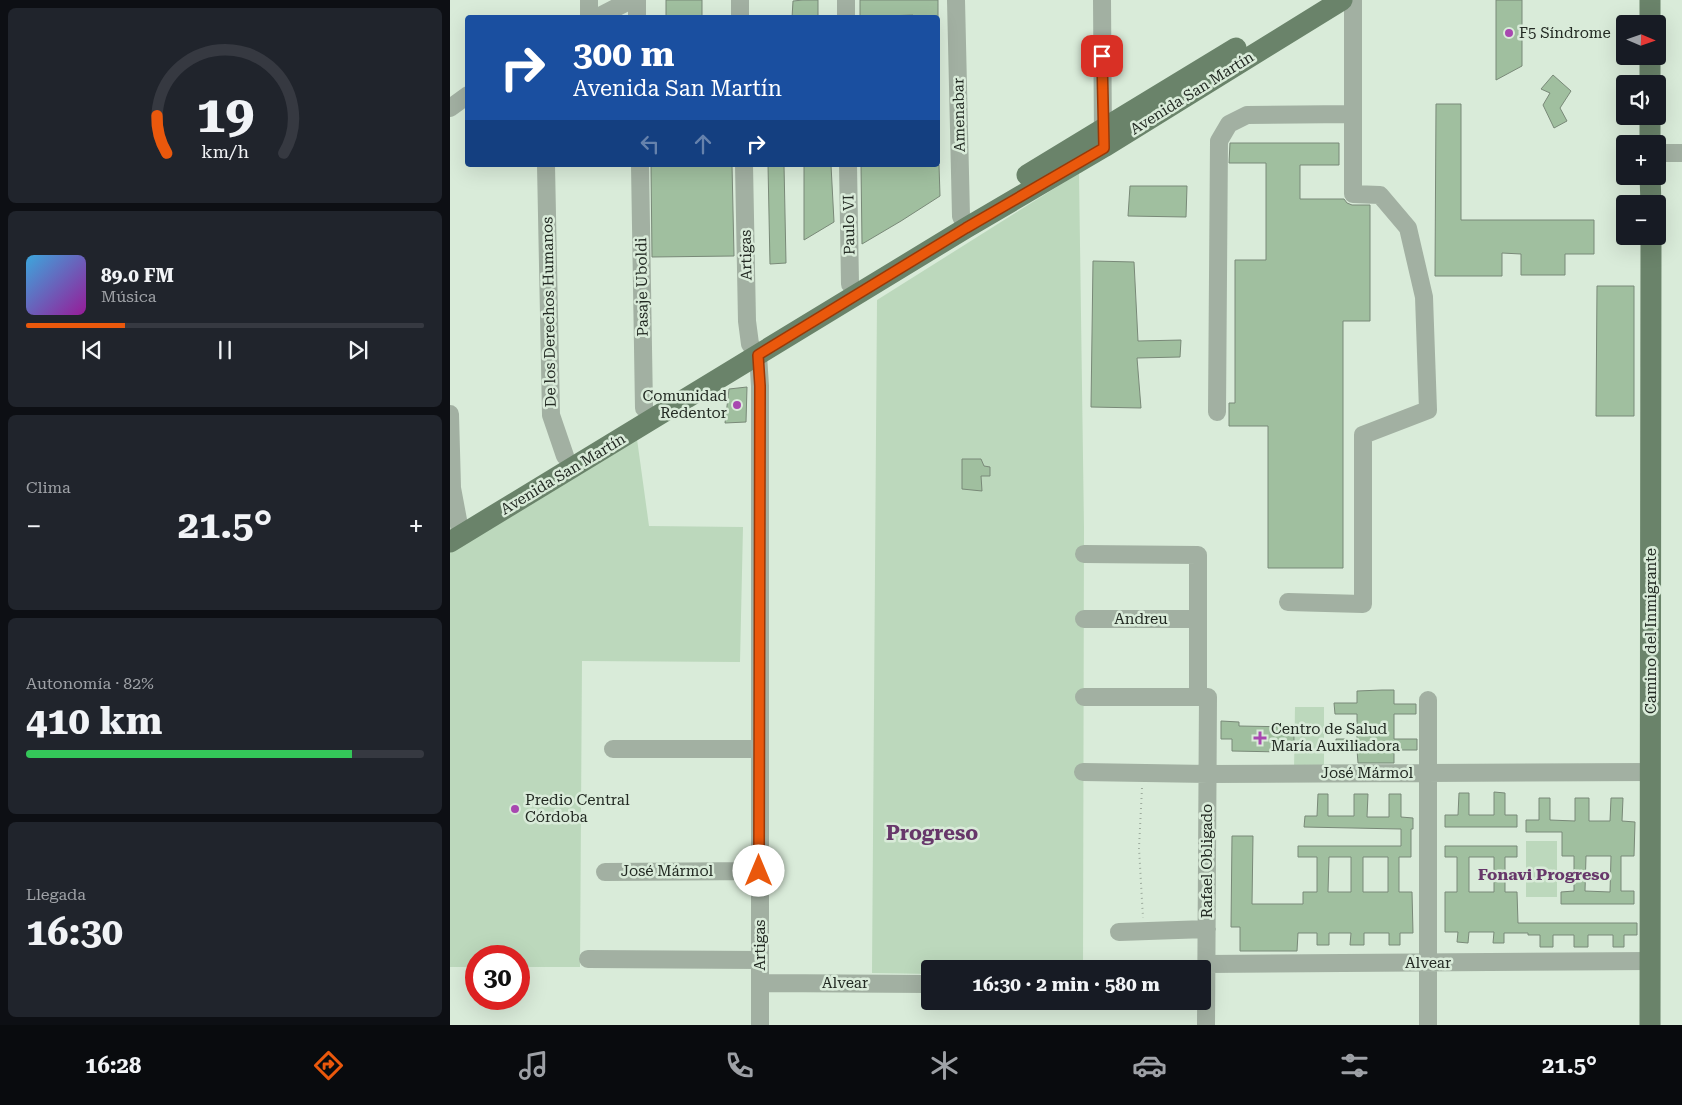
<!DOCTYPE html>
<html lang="es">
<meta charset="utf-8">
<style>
:root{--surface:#171b24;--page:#20242c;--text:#f1f3f6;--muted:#9ea1a6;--line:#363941;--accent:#ea580c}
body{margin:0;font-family:"Roboto Serif",serif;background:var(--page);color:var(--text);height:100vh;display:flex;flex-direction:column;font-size:19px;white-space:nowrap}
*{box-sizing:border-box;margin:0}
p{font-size:16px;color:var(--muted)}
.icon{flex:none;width:28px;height:28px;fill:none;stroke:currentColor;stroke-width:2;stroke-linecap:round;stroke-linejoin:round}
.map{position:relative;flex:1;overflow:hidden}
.sheet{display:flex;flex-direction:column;gap:8px;padding:8px;background:#0d0f14;width:450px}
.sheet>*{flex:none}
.top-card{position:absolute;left:15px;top:15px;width:475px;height:152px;border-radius:5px;box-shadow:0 5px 20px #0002;background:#1a4fa0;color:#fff;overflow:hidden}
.needle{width:32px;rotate:92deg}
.controls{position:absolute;left:1166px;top:15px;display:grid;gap:10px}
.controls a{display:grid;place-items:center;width:50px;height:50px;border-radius:5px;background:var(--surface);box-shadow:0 5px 20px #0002;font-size:25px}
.speed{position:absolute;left:15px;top:945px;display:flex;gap:10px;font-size:25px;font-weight:700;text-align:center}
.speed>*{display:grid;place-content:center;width:65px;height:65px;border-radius:50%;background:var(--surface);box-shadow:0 5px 20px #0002;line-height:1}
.speed .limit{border:8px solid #d22;background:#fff;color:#111}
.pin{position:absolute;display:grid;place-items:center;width:42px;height:42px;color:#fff;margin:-21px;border-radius:10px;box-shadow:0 2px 8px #0006}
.me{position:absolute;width:55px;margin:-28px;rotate:0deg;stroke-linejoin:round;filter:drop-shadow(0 0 4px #0008)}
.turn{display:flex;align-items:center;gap:18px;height:105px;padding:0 25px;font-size:22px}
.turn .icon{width:65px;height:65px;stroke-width:2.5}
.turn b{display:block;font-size:35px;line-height:42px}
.lanes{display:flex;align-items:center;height:48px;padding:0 25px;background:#0003;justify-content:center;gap:25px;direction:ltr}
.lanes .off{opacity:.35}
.big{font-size:38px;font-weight:700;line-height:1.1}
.sheet .widget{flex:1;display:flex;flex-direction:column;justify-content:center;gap:8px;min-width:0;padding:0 18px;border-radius:8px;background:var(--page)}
.sheet .dial{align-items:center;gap:0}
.dial svg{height:130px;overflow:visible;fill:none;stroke:var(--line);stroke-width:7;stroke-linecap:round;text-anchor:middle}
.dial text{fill:var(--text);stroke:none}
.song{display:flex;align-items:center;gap:15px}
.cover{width:60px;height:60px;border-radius:8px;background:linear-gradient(135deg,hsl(200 70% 55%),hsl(300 70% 35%))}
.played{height:5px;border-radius:2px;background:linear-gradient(90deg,var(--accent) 25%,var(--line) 25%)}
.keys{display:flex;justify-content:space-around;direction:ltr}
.heat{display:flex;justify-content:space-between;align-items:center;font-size:28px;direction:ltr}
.charge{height:8px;border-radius:4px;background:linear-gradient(90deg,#34c759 82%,var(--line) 0)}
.trip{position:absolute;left:471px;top:960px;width:290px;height:50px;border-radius:5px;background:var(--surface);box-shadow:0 5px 20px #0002;font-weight:700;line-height:50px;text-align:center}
.menu{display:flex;height:80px;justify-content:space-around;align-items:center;background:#090b0e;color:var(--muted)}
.menu .icon{width:35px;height:35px}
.menu .active{color:var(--accent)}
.menu b{font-size:22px;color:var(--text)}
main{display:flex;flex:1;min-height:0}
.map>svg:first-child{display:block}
.green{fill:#bcd8bc}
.building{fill:#a0bf9f;stroke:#798978;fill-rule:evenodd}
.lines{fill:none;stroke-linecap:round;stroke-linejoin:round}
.path{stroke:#9eac9e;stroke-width:2;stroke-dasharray:1 4;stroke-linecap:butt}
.minor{stroke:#a2b0a2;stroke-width:18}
.major{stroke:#6a836a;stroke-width:21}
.route-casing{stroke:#983908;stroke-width:12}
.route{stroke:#ea580c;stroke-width:9}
.poi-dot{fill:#a848b0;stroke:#d9ebd9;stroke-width:2}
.labels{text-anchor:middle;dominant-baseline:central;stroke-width:5;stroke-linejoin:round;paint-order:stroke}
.poi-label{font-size:15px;fill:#232a23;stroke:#d9ebd9;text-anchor:start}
.street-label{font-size:15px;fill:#232a23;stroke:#d9ebd9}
.neighbourhood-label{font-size:16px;font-weight:bold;fill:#67376a;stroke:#d9ebd9}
.district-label{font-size:20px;font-weight:bold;fill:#67376a;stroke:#d9ebd9}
</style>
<main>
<section class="sheet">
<div class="widget dial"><svg viewBox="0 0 100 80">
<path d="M14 69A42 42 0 1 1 86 69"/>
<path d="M14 69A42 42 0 0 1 8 46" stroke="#ea580c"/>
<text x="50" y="56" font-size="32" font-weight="700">19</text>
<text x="50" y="72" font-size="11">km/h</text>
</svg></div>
<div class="widget">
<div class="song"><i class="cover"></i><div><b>89.0 FM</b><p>Música</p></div></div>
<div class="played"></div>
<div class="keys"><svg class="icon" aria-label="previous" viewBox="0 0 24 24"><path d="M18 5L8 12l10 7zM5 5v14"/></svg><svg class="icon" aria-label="pause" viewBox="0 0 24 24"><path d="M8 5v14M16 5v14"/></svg><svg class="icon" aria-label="next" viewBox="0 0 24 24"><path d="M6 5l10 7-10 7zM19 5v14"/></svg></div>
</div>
<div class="widget"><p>Clima</p>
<div class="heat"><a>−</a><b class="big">21.5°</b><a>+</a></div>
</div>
<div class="widget"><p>Autonomía · 82%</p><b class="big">410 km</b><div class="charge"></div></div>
<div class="widget"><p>Llegada</p><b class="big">16:30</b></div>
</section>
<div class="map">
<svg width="1232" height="1025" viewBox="0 0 1232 1025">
<rect width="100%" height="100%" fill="#d9ebd9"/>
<!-- green -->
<path class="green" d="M629,173L634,528L633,969H480V974L422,973L427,300Z
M187,439L199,526L293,527L290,662L132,661L130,967H69V956H26V967H0V551Z
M845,707H874V771H844Z
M1076,841H1107V897H1076Z"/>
<!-- building -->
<path class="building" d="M216,0H252V18H216Z
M353,0H368V18H342L343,1Z
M410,0H488V18H463V15L410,17Z
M1046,0H1072V66L1046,80Z
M1103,75L1121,91L1110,108L1117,121L1104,128L1093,105L1100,93L1091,89Z
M986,104H1011V220H1144V254H1115V275H1071V254L1052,253V276H985Z
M780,143H889V165H850V199H894L897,203L902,205H920V321H893V568H818V426H779V403H785V260H816V163H779Z
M201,165H282L284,256L202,257Z
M318,165H334L336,263L320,264Z
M354,165H381L384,222L354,240Z
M411,165H489L490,196L451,221L412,244Z
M680,186H737L736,217L678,216Z
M643,261L684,262L688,341L731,340L730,357L687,358L691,408L641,407Z
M1147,286H1184V416H1146Z
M297,387L296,422L275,423L279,389Z
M512,459H531L534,466L540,467V476H531L532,491L512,489Z
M932,690H944V704H966V714H944V739H967V750H944V763H908L907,750H886V739H907V714H885L884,703H907V691Z
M771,721L789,722V726L844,727V745H831V752L782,751V739H771Z
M1044,792L1055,793V815H1067V827H995V815H1008L1009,793H1019V815H1044Z
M868,794H878V816H904V794H918L917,817H939V794H951V817L963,818V829H961V857H949V892H962L963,933H950V945H939V933H914V945H900L901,933H879V945H867V933H848L847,951H790V927H781L782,836H803L802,904H853V892H867V857H848V846H951V829L854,827L855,816H867ZM879,857H901V892H878ZM913,857H938V892H913Z
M1089,798H1100V820L1125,821V798H1139V821H1160L1161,798H1173L1172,821L1185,822L1184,856H1171V891H1184V904H1111V892L1124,891V856H1112V832H1076V820H1089ZM1136,856H1161L1160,892L1135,891Z
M995,846H1067V857H1055V892H1067L1068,923H1187V935H1174V947H1163V935H1138V947H1124V935H1103V947H1090V935H1078V933H1054V943H1043L1044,932H1019L1018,943L1007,942L1008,932H995V892H1007V857H995ZM1019,857H1044V892H1019Z"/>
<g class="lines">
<!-- path -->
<path class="path" d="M692,788L689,848L693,918"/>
<!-- minor -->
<path class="minor" d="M139,0V18
M187,0V18
M290,0V18
M396,0V18
M506,0L511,216L516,228
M652,0L653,139
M146,18L181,0
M0,108L18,95
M1208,153H1232
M96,165L101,415L115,456
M190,165L194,408
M294,165L297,321L300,344L308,355L310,386V1025
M398,165L400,284
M767,412L769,141L779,124L797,115L902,114
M0,414L2,488L11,536
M634,554L748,555V697
M838,602L913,604V435L978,410L974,297L958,228L930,195L903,194V0
M634,619H748
M634,697H758L756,1025
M163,749H309
M633,772L758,774L1201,772
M155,872L309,871
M669,932L757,929
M138,959L310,960
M756,964L1200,961
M310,983L480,984
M978,1025V700"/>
<!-- major -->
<path class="major" d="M1200,0V24
M1200,56V84
M1200,116V144
M577,175L786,48
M1200,176L1201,204
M0,542L516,228L654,147L892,0
M1200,1025L1201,236"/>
</g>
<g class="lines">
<!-- route casing -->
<g class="route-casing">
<path id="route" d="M309,871L310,386L308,355L516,228L654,148L652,56"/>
</g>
<!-- route -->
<use href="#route" class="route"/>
</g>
<!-- markers -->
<g class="poi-dot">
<circle cx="1059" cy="33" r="5"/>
<circle cx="287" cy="405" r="5"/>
<path d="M807.5 730.5h5v5h5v5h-5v5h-5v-5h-5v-5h5z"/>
<circle cx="65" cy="809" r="5"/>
</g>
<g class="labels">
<!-- poi labels -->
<g class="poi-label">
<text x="1069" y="33">F5 Síndrome</text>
<text x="277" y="396" text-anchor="end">Comunidad<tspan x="277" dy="17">Redentor</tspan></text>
<text x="821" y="729">Centro de Salud<tspan x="821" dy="17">María Auxiliadora</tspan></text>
<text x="75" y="800">Predio Central<tspan x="75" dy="17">Córdoba</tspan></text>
</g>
<!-- street labels -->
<g class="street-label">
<text transform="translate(742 93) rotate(-32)">Avenida San Martín</text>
<text transform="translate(509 115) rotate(-91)">Amenabar</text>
<text transform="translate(399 225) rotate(-91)">Paulo VI</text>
<text transform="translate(296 255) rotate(-91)">Artigas</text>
<text transform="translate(192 287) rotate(-91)">Pasaje Uboldi</text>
<text transform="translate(99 312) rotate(-91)">De los Derechos Humanos</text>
<text transform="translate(113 474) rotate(-31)">Avenida San Martín</text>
<text x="691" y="619">Andreu</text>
<text transform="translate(1201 631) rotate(-90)">Camino del Inmigrante</text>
<text x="917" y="773">José Mármol</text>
<text transform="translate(757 861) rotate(-90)">Rafael Obligado</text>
<text x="217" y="871">José Mármol</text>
<text transform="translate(310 945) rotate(-90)">Artigas</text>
<text x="978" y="963">Alvear</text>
<text x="395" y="983">Alvear</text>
</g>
<!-- neighbourhood labels -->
<g class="neighbourhood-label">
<text x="1094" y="874">Fonavi Progreso</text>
</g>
<!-- district labels -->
<g class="district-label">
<text x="482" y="833">Progreso</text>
</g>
</g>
</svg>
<div class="controls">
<a><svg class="needle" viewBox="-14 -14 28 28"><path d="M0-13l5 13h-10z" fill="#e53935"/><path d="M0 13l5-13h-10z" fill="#9ea1a6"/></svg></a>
<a><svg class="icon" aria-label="sound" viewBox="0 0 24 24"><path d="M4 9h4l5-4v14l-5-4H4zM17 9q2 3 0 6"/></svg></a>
<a>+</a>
<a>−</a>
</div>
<div class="speed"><div class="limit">30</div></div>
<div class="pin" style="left:652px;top:56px;background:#d93025"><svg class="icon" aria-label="arrive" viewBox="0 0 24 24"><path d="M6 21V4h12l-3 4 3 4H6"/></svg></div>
<svg class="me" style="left:309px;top:871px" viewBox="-20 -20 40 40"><circle r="19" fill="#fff"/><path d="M0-13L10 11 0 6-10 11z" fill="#ea580c"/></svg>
<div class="trip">16:30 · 2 min · 580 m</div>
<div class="top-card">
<div class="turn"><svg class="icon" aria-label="right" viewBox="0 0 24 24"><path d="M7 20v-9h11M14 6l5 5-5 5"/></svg><div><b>300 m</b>Avenida San Martín</div></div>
<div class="lanes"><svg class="icon off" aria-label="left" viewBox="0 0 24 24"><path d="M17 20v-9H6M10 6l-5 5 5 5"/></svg><svg class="icon off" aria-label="ahead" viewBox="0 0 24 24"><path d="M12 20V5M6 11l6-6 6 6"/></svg><svg class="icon" aria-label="right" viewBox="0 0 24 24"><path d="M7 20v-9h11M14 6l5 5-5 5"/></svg></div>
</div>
</div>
</main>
<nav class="menu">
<b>16:28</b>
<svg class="icon active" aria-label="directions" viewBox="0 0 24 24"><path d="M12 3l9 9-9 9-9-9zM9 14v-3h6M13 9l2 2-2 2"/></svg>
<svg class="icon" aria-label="music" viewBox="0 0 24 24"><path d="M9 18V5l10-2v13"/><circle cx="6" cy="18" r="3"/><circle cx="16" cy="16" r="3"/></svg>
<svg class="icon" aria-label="phone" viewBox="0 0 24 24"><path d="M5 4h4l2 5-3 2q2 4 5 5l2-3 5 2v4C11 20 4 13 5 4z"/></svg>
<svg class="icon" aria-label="climate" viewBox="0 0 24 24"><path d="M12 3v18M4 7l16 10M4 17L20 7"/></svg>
<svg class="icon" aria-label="car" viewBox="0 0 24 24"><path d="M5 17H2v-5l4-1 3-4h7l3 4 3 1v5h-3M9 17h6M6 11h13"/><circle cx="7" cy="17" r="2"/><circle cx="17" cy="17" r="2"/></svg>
<svg class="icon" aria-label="filters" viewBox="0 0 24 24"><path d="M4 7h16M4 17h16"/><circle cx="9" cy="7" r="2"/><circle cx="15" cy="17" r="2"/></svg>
<b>21.5°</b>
</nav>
